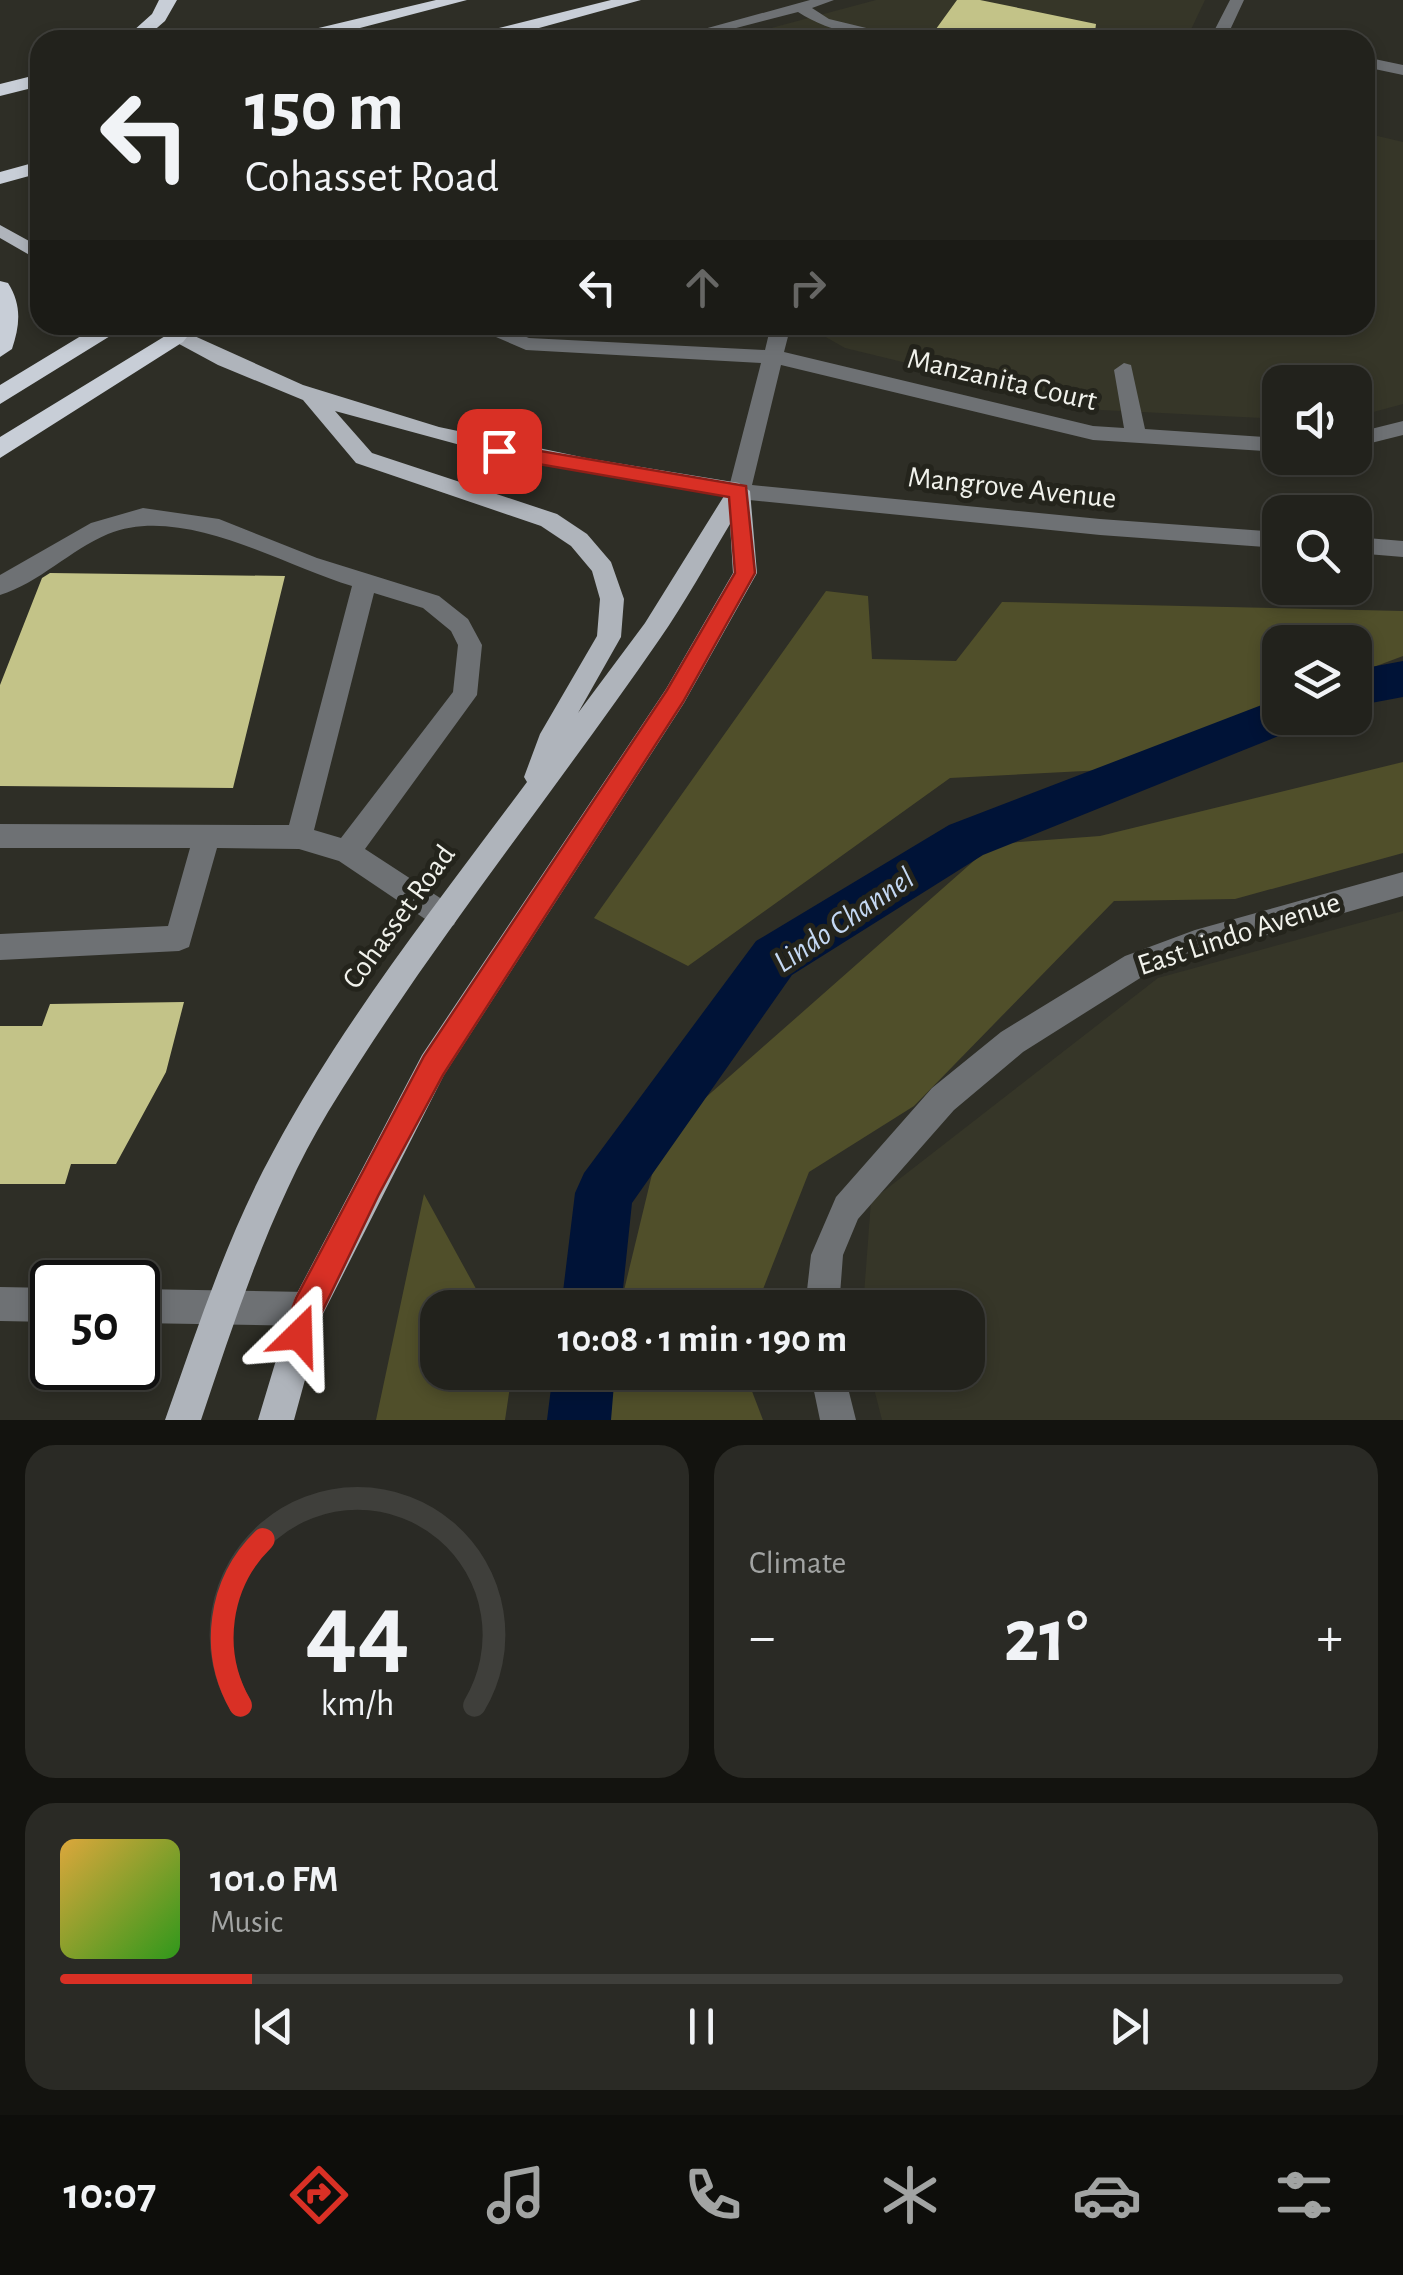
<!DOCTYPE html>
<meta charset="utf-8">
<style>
:root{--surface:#22221c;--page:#2a2a25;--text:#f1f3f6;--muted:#a2a4a3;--line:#3f3f3b;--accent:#d93025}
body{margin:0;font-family:"Alegreya Sans",sans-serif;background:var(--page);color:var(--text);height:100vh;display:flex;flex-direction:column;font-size:38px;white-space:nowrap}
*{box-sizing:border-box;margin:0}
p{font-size:32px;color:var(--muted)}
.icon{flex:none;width:55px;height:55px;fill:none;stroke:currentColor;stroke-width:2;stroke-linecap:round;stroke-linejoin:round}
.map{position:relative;height:1420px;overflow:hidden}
.sheet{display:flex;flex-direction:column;gap:25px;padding:25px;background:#13130f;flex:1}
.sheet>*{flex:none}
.guide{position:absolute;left:30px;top:30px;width:1345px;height:305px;border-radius:30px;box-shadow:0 5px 15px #0003,0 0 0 2px var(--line);background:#22221c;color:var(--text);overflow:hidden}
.buttons{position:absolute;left:1262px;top:365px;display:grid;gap:20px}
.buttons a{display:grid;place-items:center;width:110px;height:110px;border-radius:20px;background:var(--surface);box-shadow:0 5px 15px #0003,0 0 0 2px var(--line);font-size:50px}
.speed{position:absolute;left:30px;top:1260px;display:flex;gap:20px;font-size:50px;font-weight:700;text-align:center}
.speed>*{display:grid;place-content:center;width:130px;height:130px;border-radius:50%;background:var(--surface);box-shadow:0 5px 15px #0003,0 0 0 2px var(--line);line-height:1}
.speed .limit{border:5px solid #111;border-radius:15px;background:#fff;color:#111}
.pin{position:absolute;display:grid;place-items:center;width:85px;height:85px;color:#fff;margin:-42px;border-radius:20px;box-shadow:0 5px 15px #0006}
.me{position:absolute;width:110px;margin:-55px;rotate:22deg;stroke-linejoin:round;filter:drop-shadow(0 0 8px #0008)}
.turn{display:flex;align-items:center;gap:35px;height:210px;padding:0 50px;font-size:45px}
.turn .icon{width:130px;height:130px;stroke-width:2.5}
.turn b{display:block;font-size:70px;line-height:85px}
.lanes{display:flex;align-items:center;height:95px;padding:0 50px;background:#0003;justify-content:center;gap:50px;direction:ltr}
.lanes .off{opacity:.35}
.big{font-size:75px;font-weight:700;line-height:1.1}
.sheet .widget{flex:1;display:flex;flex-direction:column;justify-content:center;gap:15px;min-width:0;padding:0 35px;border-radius:30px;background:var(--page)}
.sheet .dial{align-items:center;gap:0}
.dial svg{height:260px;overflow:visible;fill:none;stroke:var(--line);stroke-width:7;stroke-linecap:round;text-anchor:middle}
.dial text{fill:var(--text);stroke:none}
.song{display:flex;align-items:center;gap:30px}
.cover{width:120px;height:120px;border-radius:15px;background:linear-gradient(135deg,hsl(40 70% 55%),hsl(110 70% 35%))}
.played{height:10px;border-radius:5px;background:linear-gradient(90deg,var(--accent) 15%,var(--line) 15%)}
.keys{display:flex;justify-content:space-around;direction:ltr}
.heat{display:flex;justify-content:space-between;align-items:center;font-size:55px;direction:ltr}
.sheet .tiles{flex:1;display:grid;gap:25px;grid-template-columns:1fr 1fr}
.widget:last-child{grid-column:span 2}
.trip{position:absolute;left:420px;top:1290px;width:565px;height:100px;border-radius:30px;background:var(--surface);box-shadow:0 5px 15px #0003,0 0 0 2px var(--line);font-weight:700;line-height:100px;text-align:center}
.tabs{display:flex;height:160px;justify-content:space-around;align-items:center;background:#0e0e0b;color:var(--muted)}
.tabs .icon{width:70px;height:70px}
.tabs .active{color:var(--accent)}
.tabs b{font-size:45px;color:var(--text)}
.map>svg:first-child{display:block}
.built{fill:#363628}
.green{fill:#504f2a}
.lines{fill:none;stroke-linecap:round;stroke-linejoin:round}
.canal{fill:#001337;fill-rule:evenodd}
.building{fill:#c3c388}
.minor{fill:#6e7174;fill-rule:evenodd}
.major{fill:#afb4bb;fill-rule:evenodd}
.highway{fill:#c8ced7;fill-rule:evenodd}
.route{fill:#d93025;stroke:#8d1f18;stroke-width:2.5}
.labels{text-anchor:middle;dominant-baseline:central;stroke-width:10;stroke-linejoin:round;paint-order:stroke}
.street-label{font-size:30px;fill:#f1f2ec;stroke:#24241c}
.water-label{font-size:32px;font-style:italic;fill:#c4d8f3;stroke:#24241c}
</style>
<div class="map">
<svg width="1403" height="1420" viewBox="0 0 1403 1420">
<rect width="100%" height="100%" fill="#2e2e26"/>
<!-- built -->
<path class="built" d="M876,0H1205L1186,40H726Z
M1365,133L1403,142V404L1355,417V382H1280V419L1101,410L845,348L824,336L821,325H1365Z
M1403,911V1420H882L870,1373L968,1372V1308H863L871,1201L1158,978Z"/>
<!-- green -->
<path class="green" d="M826,591L868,596L872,659L956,661L1002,602L1403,611V656L1355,674V642H1280V703L1104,770L950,778L688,966L594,918Z
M1403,762V853L1235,899L1114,901L914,1106L809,1172L756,1307H620L661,1137L993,844L1100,836Z
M424,1194L486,1307L438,1308V1372L512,1373L505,1420H376Z
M605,1372L745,1373L763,1420H598Z"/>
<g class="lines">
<!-- canal -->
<path class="canal" d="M1403,661V697L1355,706V670Z
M1280,698V718H1302L1296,729L983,855L792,975L632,1203L621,1308H561L575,1193L584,1173L756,941L949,825Z
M553,1372H615L611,1420H547Z"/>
</g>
<!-- building -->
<path class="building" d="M957,0H980L1096,24L1094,40H928Z
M50,573L285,576L233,788L0,786V685L42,578Z
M184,1002L166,1072L116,1164H71L65,1184H0V1026H42L50,1004Z"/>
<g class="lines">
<!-- minor -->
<path class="minor" d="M810,0H834L812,8L829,19L916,40C875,40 832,34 798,12L690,40H664Z
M1230,0H1244L1230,30L1265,40L1216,36L1213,33Z
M1365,57L1403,65V75L1365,67Z
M468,325H496L529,338L765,350L771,325H791L784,352L1093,426L1124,428L1114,370L1124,363L1131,365L1145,429L1280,438V452L1093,440L781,365L752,485L1100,519L1280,532V548L1100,535L739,499L728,491L761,363L526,350Z
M1403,421V435L1355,447V433Z
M143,508L219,519L317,558L439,596L468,619L482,645L477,695L365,849L454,907L458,916L454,925L444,929L434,925L339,861L299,849L217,848L189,947L179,951L0,960V934L168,926L190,848H0V824L289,825L352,586C280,564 182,504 108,534C70,550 39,583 0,595V575L91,523ZM374,593L423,608L451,631L458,645L453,692L341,838L314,830Z
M1355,537L1403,541V557L1355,553Z
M1403,872V896L1195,956L1145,975L1023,1052L954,1110L858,1219L843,1255L839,1308H805L811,1255L836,1197L932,1088L1001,1032L1125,956L1195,930Z
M0,1287L52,1288V1322L0,1321Z
M138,1289L307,1292L319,1297L324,1309L319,1321L307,1326L138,1323Z
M810,1372H844L856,1420H820Z"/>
<!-- major -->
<path class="major" d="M0,225L40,247V261L0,238Z
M144,325H170L303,385L439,427L586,458L739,483L750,491L757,573L684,703L444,1075L323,1314L294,1420H258L295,1297L422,1055L666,689L733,573L730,524C707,562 685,603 659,640C550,798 428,948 328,1112C271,1207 236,1316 201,1420H165C197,1330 227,1236 273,1152C343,1021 438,902 527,782L524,777L540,734L597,636L600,599L592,571L571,546L541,526L356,463L303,400L218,365ZM335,411L512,459L724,496L645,623L578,713L621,637L624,599L611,562L587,534L557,514L372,453Z"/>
<!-- highway -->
<path class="highway" d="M159,0H177L165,21L143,40H123L152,14Z
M436,0H467L314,40H282L285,36Z
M611,0H641L495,40H464L467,36Z
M40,74V86L0,96V84Z
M40,161V173L0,184V172Z
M0,281L8,283C22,305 20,325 12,349L0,357Z
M99,325H128L0,404V385Z
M175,330L187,337L183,342L0,458V437Z"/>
</g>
<!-- route -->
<path class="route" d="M499,444L746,486L755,573L683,702L443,1075L378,1196L321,1314L310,1346L299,1350L288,1346L283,1335L296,1298L424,1056L667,690L735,573L729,497L492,456V446Z"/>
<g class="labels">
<!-- street labels -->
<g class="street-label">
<text transform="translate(1002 380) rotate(13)">Manzanita Court</text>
<text transform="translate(1012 488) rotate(6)">Mangrove Avenue</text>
<text transform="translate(399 917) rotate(-54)">Cohasset Road</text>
<text transform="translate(1239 934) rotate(-18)">East Lindo Avenue</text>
</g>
<!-- water labels -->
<g class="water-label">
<text transform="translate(844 920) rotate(-34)">Lindo Channel</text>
</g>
</g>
</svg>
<div class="buttons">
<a><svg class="icon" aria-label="sound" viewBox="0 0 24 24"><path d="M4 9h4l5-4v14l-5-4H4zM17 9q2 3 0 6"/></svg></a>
<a><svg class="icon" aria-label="search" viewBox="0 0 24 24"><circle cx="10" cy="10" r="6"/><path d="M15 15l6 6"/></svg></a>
<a><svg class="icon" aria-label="layers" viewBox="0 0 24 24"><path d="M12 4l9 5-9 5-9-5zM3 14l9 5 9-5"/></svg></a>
</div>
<div class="speed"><div class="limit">50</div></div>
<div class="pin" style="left:499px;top:451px;background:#d93025"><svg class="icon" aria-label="arrive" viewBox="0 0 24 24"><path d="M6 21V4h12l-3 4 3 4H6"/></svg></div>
<svg class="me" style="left:299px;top:1335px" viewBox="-20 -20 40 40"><path d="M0-17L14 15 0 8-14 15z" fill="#d93025" stroke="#fff" stroke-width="4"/></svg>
<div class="trip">10:08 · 1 min · 190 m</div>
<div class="guide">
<div class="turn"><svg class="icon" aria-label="left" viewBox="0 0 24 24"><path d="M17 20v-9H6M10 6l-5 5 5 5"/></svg><div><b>150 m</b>Cohasset Road</div></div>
<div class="lanes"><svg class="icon" aria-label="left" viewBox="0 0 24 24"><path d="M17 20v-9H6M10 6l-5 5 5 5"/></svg><svg class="icon off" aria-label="ahead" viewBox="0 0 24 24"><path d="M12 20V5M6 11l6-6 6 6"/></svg><svg class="icon off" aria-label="right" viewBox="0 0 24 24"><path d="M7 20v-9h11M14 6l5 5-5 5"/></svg></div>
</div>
</div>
<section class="sheet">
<div class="tiles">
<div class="widget dial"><svg viewBox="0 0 100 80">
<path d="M14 69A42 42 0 1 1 86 69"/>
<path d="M14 69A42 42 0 0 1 21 18" stroke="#d93025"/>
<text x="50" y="56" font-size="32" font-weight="700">44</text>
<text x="50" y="72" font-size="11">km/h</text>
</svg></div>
<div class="widget"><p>Climate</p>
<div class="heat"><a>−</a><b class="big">21°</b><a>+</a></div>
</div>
<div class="widget">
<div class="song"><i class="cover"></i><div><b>101.0 FM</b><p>Music</p></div></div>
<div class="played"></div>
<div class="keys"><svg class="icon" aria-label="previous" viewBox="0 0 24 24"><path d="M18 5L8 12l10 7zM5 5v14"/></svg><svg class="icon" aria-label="pause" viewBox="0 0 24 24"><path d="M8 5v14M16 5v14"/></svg><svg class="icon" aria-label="next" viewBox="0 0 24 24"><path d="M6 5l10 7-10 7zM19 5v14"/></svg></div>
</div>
</div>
</section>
<nav class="tabs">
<b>10:07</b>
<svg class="icon active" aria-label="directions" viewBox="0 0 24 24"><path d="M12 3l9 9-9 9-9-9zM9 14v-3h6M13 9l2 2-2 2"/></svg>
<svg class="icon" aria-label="music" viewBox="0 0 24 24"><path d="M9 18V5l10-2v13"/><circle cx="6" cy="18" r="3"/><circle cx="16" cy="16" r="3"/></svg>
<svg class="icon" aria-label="phone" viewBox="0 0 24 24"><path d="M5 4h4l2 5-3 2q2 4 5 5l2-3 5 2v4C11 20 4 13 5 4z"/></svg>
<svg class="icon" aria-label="climate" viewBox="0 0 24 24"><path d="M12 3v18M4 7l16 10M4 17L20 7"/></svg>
<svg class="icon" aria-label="car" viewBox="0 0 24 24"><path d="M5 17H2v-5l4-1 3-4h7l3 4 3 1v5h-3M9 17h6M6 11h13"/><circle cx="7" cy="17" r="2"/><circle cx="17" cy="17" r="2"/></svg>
<svg class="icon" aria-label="filters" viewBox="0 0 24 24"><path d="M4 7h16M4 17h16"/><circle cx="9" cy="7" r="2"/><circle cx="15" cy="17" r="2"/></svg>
</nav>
